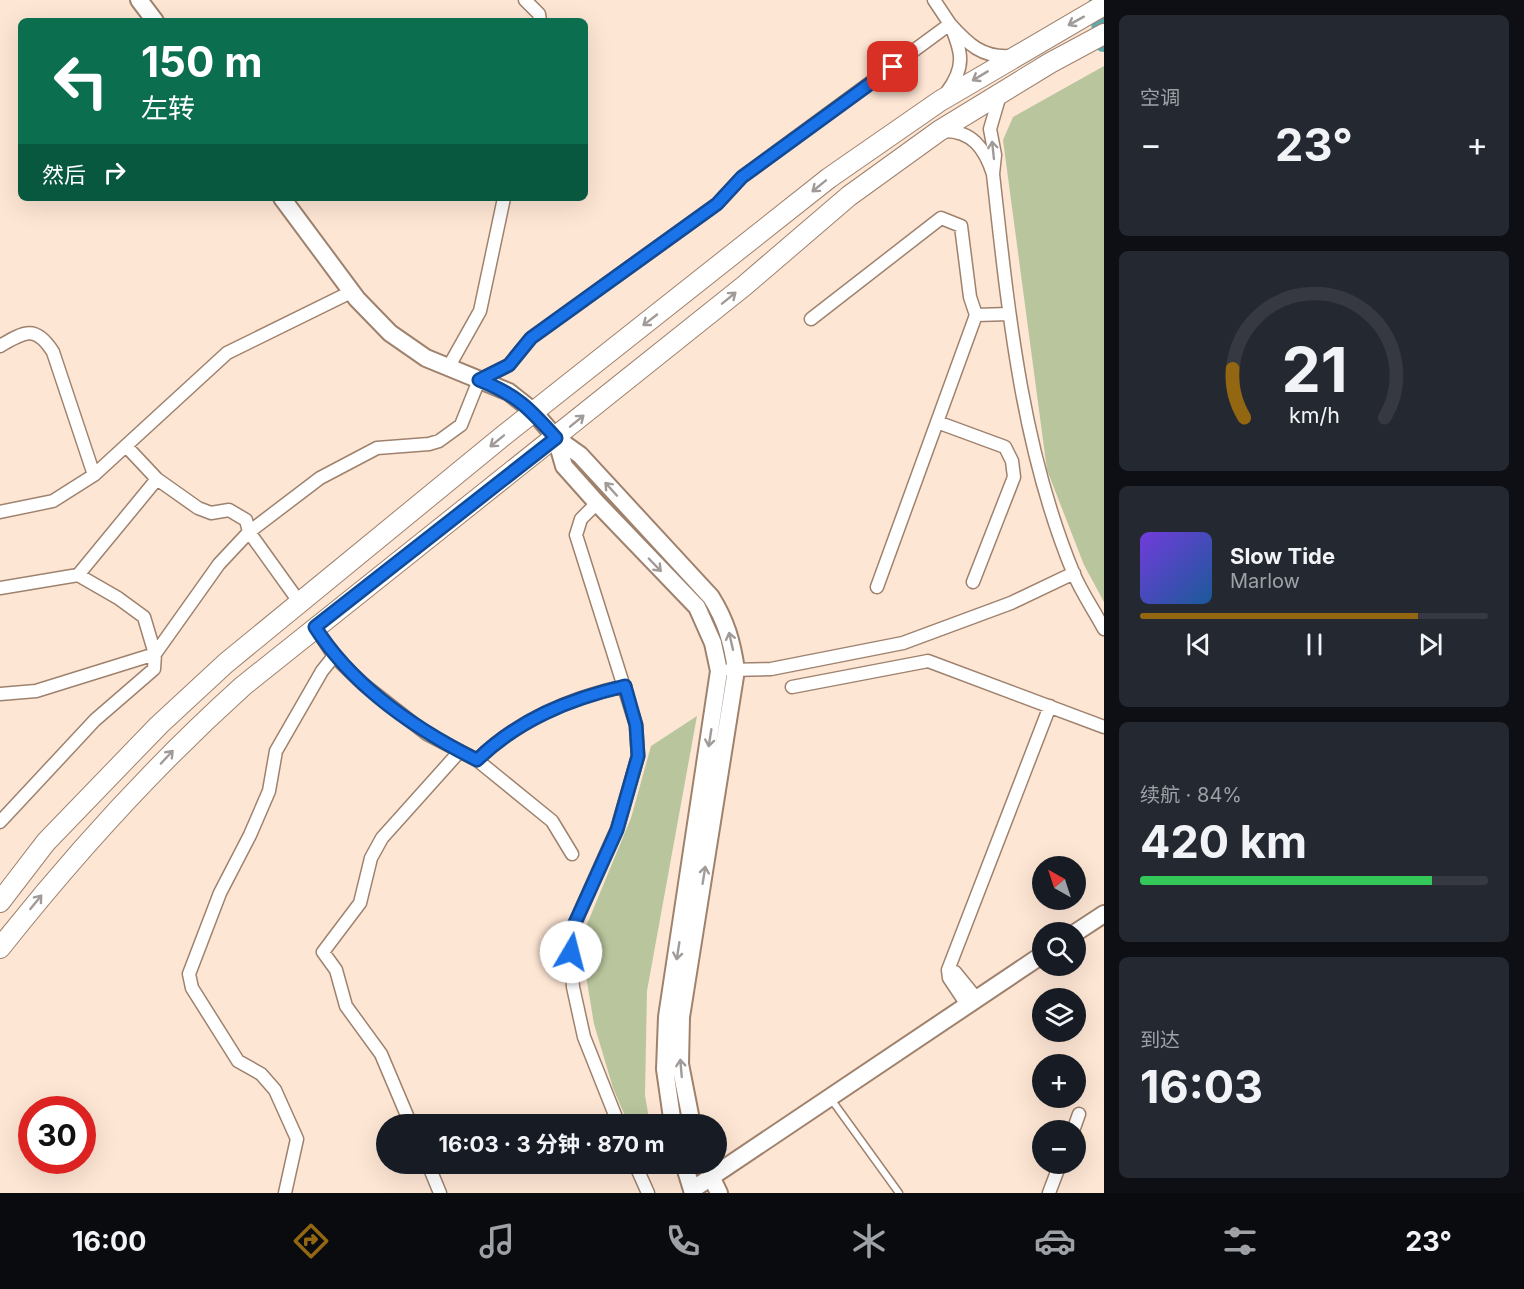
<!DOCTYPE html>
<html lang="zh">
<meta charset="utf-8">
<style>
:root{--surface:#171b24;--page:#242831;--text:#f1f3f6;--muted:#9ea1a6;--line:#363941;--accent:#936612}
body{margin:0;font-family:Inter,"Noto Sans SC",sans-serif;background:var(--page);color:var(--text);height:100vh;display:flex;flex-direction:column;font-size:22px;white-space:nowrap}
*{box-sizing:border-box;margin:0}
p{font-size:20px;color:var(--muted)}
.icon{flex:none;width:33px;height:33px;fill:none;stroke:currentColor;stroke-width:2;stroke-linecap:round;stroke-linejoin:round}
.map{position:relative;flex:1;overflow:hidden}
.panel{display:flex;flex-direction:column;gap:15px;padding:15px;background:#0d0f14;width:420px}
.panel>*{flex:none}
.banner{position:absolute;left:18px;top:18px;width:570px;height:183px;border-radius:9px;box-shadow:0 6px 24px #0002;background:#0b6e4f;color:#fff;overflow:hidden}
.needle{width:39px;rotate:321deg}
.fabs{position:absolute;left:1032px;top:856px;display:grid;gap:12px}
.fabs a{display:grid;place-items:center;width:54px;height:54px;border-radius:50%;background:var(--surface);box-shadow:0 6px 24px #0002;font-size:30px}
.speed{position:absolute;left:18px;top:1096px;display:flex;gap:12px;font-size:30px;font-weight:700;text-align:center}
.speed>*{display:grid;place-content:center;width:78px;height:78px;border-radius:50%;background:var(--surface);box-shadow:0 6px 24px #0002;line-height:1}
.speed .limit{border:9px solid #d22;background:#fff;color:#111}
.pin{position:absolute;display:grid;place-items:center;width:51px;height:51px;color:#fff;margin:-26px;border-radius:12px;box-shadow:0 3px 9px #0006}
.me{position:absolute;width:66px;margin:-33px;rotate:8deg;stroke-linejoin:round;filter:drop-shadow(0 0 4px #0008)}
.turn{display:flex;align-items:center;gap:21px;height:126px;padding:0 24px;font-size:27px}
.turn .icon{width:78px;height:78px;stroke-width:2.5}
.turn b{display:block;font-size:42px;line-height:51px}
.then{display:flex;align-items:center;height:57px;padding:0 24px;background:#0003;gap:12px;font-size:22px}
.big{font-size:45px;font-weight:700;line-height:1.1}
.panel .widget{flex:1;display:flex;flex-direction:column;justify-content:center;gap:9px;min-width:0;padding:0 21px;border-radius:9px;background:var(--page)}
.panel .dial{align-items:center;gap:0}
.dial svg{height:156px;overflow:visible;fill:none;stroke:var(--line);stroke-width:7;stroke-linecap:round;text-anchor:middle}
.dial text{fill:var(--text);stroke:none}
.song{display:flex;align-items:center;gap:18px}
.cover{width:72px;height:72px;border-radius:9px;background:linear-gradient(135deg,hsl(260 70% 55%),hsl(210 70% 35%))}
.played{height:6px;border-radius:3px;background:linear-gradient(90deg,var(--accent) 80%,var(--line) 80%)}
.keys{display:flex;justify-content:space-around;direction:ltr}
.heat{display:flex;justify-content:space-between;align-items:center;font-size:33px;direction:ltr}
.charge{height:9px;border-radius:4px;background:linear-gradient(90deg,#34c759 84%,var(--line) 0)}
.trip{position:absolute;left:376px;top:1114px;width:351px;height:60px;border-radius:30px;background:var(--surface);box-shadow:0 6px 24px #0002;font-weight:700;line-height:60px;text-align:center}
.menu{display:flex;height:96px;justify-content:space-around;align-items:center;background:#090b0e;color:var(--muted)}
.menu .icon{width:42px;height:42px}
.menu .current{color:var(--accent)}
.menu b{font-size:27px;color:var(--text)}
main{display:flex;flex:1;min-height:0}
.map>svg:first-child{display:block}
.green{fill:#b9c69d}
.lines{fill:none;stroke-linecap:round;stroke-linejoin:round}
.river{stroke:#5dabad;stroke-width:22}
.service-casing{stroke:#9e826e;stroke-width:9}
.minor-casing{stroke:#9e826e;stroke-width:15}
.secondary-casing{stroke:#9e826e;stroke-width:20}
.primary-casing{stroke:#9e826e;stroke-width:22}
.service{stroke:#fff;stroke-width:6}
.minor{stroke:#fff;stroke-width:12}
.secondary{stroke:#fff;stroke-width:16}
.primary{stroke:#fff;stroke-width:20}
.oneway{stroke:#a09b98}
.route-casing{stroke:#114b97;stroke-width:15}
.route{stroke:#1a73e8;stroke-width:10}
</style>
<main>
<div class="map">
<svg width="1104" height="1193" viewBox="0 0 1104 1193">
<rect width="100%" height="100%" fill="#fee6d4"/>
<!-- green -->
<path class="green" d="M1104,66V602L1084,565L1047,470L1003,140L1013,117Z
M697,716L647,991L645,1095L650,1125H629L613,1088L594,1024L582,952L585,929L631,818L651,746Z"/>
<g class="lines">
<!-- river -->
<path class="river" d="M1100,0L1104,41"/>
<!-- service casing -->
<g class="service-casing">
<path id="service" d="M831,1099L899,1193"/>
</g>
<!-- minor casing -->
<g class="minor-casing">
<path id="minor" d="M525,0L539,14L540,21
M947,92C966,66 962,52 950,24C968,44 982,58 1011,56
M943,131C972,130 985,149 993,174L995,155L990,129L1000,95
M993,174C1008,308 1021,446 1073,572C1081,592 1094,610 1104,629
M976,315L1009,314
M811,319L941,218L961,226L970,297L976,315L877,587
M0,346C25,331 36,325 53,352L94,475
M448,368L480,311L504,198
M937,422L1005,447L1012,461L1014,477L973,582
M126,446L157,479L198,508L211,513L229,510L246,520L249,532L300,603
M597,503L581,519L576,535L636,725L638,756L617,829L570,934L573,987L584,1037L619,1125
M0,512L53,501L94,475L227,353L351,292
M78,575L157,479
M0,588L78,575L118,598L144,617L155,654L154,669L95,720L0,822
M315,627L334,656L363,684L427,734L477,760L552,821L572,854
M729,670L771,669L903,643L1011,603L1074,573
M792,687L928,661L1104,727
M0,694L36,691L155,654L219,564L249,532L320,478L377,448L429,444L439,441L461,425L479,380L509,365L531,338L717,204L742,177L950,24L934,0
M477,760C518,720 569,698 625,686
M948,970L1050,706
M967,1005L949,978L948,970L955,972L977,999
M411,1125L381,1054L346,1006L336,970L323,952L360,903L371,858L382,838L460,751
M1073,1131L1079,1114
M428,1164L440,1193
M635,1164L648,1193
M285,1193L297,1139L275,1090L261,1074L238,1061L192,988L189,974L220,893L250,835L269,791L276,751L322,671L334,656
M1049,1193L1060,1164"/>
</g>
<!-- secondary casing -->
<g class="secondary-casing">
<path id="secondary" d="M139,0L155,21
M282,198L357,299L390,333L426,358L509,392L533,411L556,438L580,455L711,597C726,621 732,642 736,670L681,1017L680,1064L692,1125
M556,438L564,466L597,503L697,607L713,643L719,671L667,1017L665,1069L673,1125
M1075,933L1104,914
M684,1164L693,1193
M705,1164L719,1193
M692,1190L1042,955"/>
</g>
<!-- primary casing -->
<g class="primary-casing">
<path id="primary" d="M0,902L46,842L159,725L226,663L503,436L829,178L940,101L1104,5
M0,948C76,852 152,768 243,686L744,286L849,196L939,131L1050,63L1104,34"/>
</g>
<!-- service -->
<use href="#service" class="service"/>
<!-- minor -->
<use href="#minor" class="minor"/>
<!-- secondary -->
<use href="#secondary" class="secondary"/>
<!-- primary -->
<use href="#primary" class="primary"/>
</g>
<!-- one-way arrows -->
<defs><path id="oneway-shaft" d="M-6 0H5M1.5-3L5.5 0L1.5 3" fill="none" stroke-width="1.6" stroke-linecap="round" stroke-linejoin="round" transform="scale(1.5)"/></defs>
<g class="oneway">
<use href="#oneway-shaft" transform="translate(1076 21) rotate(151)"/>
<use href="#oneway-shaft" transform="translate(980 76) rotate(149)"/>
<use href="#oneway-shaft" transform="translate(993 150) rotate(-96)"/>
<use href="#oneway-shaft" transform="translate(819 186) rotate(141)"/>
<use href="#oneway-shaft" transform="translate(729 298) rotate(-39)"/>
<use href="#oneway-shaft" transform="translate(650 320) rotate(142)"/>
<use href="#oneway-shaft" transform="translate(577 421) rotate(-39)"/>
<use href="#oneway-shaft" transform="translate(497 441) rotate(141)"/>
<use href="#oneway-shaft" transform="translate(611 489) rotate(-132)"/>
<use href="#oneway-shaft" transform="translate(655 565) rotate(46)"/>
<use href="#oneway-shaft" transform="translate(731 641) rotate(-103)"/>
<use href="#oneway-shaft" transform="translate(710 738) rotate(99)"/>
<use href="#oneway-shaft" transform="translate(167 757) rotate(-47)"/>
<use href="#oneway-shaft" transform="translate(704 875) rotate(-81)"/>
<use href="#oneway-shaft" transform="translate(36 902) rotate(-51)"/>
<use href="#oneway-shaft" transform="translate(678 951) rotate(99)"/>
<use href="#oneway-shaft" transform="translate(681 1068) rotate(-95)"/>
</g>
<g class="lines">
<!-- route casing -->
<g class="route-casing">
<path id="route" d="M571,952L570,934L617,830L638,756L636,725L625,686C569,699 518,720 477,760C415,729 353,687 315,627L556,438C529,408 517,395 479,380L509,365L531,338L717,204L742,177L893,67"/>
</g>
<!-- route -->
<use href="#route" class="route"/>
</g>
</svg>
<div class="fabs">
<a><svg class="needle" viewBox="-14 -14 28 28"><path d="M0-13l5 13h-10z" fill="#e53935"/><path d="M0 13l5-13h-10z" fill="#9ea1a6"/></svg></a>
<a><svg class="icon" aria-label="search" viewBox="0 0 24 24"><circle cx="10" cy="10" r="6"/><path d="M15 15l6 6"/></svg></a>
<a><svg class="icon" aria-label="layers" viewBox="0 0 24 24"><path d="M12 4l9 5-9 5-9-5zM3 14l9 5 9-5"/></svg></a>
<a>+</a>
<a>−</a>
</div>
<div class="speed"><div class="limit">30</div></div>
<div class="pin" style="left:893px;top:67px;background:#d93025"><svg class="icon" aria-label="arrive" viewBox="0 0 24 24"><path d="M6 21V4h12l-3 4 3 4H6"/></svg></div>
<svg class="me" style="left:571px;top:952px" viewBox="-20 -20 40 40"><circle r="19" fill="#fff"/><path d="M0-13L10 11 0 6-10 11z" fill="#1a73e8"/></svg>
<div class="trip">16:03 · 3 分钟 · 870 m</div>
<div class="banner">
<div class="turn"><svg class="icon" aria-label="left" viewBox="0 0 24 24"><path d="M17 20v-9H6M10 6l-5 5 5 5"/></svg><div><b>150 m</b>左转</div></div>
<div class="then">然后<svg class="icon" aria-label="right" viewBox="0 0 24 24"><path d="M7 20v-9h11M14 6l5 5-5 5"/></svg></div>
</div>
</div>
<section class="panel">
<div class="widget"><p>空调</p>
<div class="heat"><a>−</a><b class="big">23°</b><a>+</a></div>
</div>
<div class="widget dial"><svg viewBox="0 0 100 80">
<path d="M14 69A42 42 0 1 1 86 69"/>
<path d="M14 69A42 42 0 0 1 8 44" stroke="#936612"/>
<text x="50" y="56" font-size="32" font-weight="700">21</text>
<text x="50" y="72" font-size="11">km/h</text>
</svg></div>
<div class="widget">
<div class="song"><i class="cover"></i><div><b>Slow Tide</b><p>Marlow</p></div></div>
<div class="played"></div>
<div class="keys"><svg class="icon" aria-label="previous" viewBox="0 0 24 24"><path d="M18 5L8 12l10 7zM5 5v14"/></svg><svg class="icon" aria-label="pause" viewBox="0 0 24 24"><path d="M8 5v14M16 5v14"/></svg><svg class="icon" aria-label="next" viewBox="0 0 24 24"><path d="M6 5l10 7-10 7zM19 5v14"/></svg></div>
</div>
<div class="widget"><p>续航 · 84%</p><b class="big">420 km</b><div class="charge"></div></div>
<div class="widget"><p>到达</p><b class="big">16:03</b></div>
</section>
</main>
<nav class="menu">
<b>16:00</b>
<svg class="icon current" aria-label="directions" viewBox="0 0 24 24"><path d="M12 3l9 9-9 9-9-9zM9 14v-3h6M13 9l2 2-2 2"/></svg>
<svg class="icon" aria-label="music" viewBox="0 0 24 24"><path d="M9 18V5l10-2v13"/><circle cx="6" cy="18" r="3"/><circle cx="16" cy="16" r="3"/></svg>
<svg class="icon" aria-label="phone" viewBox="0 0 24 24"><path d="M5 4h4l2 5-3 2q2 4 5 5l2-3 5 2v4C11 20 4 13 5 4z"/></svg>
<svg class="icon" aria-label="climate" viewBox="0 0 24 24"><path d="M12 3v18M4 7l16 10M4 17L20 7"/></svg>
<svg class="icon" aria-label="car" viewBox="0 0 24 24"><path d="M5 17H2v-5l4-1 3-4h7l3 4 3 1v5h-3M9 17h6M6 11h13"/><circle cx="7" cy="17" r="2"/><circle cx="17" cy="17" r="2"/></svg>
<svg class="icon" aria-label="filters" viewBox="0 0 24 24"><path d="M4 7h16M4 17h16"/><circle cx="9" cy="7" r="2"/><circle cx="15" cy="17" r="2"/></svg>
<b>23°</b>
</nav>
